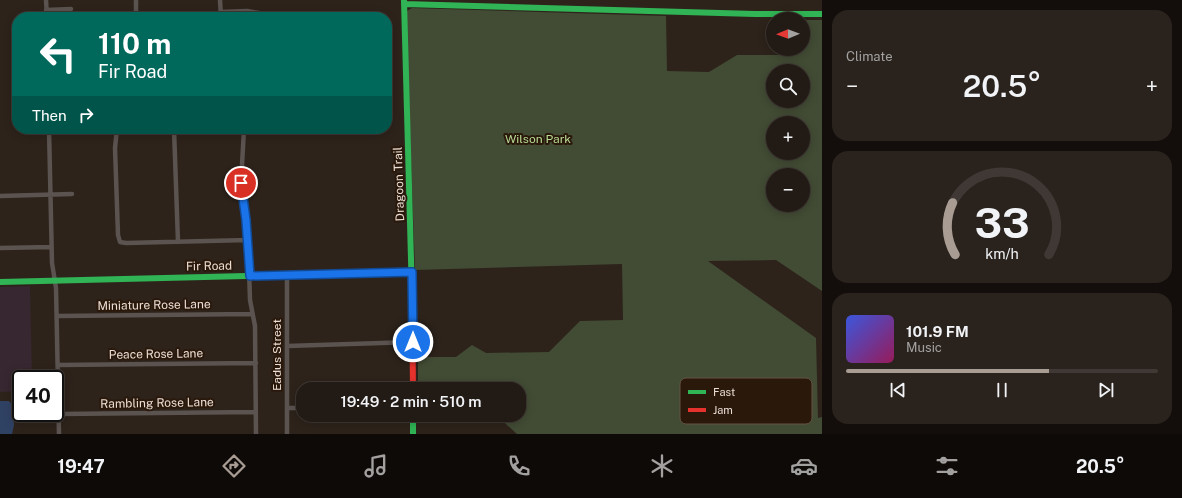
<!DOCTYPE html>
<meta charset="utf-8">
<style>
:root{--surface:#221a14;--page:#2a231d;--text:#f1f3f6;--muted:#a2a1a0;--line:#3f3834;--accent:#a89c93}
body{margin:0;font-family:"Public Sans",sans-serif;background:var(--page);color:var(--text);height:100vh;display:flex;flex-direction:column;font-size:15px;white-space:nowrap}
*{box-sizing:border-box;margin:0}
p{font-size:13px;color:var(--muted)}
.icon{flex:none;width:22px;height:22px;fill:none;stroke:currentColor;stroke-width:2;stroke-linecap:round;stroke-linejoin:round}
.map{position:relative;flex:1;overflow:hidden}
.panel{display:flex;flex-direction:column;gap:10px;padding:10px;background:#130e0b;width:360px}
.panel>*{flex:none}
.hud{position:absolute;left:12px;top:12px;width:380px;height:122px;border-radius:16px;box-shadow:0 2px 10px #0003,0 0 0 1px var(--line);background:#00695c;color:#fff;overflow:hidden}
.needle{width:26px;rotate:269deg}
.fabs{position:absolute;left:766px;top:12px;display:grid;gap:8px}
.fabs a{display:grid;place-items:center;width:44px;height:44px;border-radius:50%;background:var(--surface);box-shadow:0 2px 10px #0003,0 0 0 1px var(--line);font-size:20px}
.speed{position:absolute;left:12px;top:370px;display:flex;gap:8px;font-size:20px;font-weight:700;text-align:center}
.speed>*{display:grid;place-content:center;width:52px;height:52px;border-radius:50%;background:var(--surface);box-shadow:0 2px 10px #0003,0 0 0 1px var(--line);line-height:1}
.speed .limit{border:2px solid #111;border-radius:6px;background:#fff;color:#111}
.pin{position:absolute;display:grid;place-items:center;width:34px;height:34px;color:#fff;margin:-17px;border:2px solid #fff;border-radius:50%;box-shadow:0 1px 4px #0007}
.me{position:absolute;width:44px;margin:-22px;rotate:0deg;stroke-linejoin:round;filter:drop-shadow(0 0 3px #0008)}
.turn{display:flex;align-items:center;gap:14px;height:84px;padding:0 20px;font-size:18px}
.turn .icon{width:52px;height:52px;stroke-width:2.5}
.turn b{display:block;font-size:28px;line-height:34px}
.then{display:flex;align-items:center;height:38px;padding:0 20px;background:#0003;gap:8px;font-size:15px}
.big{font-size:30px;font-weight:600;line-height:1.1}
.panel .widget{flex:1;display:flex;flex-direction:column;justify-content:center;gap:6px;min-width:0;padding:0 14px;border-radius:16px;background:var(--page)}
.panel .dial{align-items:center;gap:0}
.dial svg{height:104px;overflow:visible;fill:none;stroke:var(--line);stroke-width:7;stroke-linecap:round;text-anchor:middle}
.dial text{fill:var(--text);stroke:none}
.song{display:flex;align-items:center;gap:12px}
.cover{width:48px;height:48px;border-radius:6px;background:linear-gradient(135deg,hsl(230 70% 55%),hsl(330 70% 35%))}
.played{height:4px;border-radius:2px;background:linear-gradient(90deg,var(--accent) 65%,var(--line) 65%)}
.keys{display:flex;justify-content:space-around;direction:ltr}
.heat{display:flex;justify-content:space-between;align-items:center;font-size:22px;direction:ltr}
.trip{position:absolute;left:296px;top:382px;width:230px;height:40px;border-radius:16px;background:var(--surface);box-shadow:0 2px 10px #0003,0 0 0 1px var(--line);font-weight:600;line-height:40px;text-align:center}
.tabs{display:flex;height:64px;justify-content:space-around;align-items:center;background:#0e0a08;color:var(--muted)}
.tabs .icon{width:28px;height:28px}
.tabs .on{color:var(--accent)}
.tabs b{font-size:18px;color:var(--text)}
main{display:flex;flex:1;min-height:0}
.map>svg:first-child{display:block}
.industrial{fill:#372730}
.green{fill:#424b34;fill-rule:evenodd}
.water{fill:#304264}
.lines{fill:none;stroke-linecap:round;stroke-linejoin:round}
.street{stroke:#5b534f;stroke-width:4.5}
.fast{stroke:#30b455;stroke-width:6}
.jam{stroke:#e5322d;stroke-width:6}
.route-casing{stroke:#114b97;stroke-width:10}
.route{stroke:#1a73e8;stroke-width:7}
.labels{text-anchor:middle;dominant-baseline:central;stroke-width:4;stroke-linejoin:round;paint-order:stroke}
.park-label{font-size:12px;fill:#b8db95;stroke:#2a180b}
.street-label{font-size:12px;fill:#eaddd4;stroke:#2a180b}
.key{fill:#2a180b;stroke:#645347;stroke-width:1}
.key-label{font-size:11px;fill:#eaddd4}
</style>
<main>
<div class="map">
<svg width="822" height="434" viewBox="0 0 822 434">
<rect width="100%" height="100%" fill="#2d231b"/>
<!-- industrial -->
<path class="industrial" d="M30,286L32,379H21V391L0,392V287Z"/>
<!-- green -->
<path class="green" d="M412,8L666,16L667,71L709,72L737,55H792V49H803V20H822V291L776,260L708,261L816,338L818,418L822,417V434H517L496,415H519V389H455L418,386V357H456L472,345L486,353L549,352L580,321L623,320L622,264L415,270L406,15L407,11ZM773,71H803V101H773ZM773,123H803V153H773ZM773,175H803V205H773Z"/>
<!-- water -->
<path class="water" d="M0,401H9L13,406L14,425L12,434H0Z"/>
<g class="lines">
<!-- street -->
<path class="street" d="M46,0L47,17
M136,0V17
M220,0L221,17
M46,10L71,9
M220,12L247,11L259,13
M49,129L52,263L56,288L59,434
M117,129L115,148L118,235L120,242L126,243L248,240
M174,129L178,242
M244,129L241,183L248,240L250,300L255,326L256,434
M244,132L271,131
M0,196L72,194
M0,248L51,247
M57,316L252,314
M287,346L413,342
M58,365L256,363
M287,408H303
M59,414L256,412
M287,434V276"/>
<!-- fast -->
<path class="fast" d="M404,1L412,296
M404,4L755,14H822
M0,282L412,272
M413,415V434"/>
<!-- jam -->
<path class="jam" d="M412,296L413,389"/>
</g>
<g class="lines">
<!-- route casing -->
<g class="route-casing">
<path id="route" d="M241,183L246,220L250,276L412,272L413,342"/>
</g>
<!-- route -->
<use href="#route" class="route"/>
</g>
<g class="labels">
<!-- park labels -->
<g class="park-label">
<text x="538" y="139">Wilson Park</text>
</g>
<!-- street labels -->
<g class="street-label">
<text transform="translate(399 184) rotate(-92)">Dragoon Trail</text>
<text transform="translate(209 266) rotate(-1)">Fir Road</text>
<text transform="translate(154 305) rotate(-1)">Miniature Rose Lane</text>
<text transform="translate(156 354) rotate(-1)">Peace Rose Lane</text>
<text transform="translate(277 355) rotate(-90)">Eadus Street</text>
<text transform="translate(157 403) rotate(-1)">Rambling Rose Lane</text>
</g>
</g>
<!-- legend -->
<rect x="680" y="378" width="132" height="46" rx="6" class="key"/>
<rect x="688" y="390" width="18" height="4" fill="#30b455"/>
<rect x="688" y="408" width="18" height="4" fill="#e5322d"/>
<g class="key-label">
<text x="713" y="396">Fast</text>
<text x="713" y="414">Jam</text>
</g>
</svg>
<div class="fabs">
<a><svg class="needle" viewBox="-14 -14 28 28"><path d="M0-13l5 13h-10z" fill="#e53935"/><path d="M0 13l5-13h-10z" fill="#a2a1a0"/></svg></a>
<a><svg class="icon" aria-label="search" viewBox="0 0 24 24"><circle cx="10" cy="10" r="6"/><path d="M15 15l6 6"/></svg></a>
<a>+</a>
<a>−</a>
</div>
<div class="speed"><div class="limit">40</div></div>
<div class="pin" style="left:241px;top:183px;background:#d93025"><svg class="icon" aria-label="arrive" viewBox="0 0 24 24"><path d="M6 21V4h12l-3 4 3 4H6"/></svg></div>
<svg class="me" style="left:413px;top:342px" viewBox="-20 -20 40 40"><circle r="17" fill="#1a73e8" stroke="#fff" stroke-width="3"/><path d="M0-11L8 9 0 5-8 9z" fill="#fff"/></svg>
<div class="trip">19:49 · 2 min · 510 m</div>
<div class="hud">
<div class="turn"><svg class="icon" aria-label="left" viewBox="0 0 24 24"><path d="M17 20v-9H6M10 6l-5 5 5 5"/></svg><div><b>110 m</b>Fir Road</div></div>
<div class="then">Then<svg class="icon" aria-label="right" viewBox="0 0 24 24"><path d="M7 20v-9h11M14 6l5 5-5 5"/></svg></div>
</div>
</div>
<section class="panel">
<div class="widget"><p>Climate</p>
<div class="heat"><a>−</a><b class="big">20.5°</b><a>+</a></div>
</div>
<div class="widget dial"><svg viewBox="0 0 100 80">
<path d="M14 69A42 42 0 1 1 86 69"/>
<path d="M14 69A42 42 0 0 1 12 29" stroke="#a89c93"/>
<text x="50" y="56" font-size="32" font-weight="700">33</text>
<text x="50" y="72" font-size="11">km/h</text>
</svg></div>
<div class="widget">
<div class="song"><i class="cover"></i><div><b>101.9 FM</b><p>Music</p></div></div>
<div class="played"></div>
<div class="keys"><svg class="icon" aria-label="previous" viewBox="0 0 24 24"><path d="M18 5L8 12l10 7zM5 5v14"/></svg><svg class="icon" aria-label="pause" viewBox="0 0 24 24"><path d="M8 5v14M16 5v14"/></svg><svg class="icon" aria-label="next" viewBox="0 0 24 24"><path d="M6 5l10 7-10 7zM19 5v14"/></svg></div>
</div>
</section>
</main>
<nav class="tabs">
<b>19:47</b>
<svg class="icon on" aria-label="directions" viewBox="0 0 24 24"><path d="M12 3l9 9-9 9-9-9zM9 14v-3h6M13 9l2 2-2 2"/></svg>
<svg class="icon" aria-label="music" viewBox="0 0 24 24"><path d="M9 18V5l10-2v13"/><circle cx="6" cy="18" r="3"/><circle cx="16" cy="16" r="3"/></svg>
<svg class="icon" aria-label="phone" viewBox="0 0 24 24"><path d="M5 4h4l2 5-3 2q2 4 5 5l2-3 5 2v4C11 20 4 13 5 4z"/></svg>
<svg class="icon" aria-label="climate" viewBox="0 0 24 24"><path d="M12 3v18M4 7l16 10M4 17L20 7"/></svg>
<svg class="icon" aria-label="car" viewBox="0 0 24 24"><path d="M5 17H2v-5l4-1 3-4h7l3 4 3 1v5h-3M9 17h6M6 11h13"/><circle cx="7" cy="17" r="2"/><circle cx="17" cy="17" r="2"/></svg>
<svg class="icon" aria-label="filters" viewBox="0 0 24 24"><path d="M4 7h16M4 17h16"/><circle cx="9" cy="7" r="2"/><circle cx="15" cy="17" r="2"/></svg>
<b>20.5°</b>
</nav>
